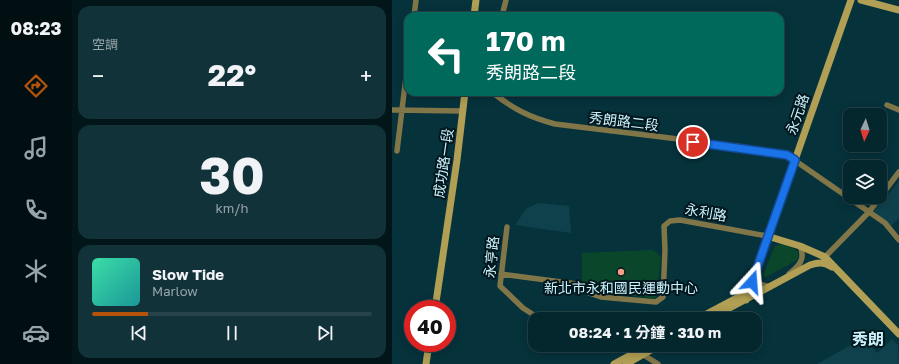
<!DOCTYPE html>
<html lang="zh-TW">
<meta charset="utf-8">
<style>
:root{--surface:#04262d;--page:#123239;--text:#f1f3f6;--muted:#97a5aa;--line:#254349;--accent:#b45309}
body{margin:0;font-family:"Golos Text","Noto Sans TC",sans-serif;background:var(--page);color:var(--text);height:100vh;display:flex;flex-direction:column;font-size:15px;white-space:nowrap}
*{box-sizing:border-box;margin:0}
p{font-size:13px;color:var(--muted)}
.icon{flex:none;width:22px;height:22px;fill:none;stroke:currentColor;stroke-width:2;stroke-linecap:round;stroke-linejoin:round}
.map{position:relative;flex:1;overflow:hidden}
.panel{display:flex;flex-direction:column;gap:6px;padding:6px;background:#021519;width:320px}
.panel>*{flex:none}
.hud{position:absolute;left:12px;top:12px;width:380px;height:84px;border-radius:12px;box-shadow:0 2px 10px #0003,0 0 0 1px var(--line);background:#00695c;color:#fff;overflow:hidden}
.needle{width:26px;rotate:184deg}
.fabs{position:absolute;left:451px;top:108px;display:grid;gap:8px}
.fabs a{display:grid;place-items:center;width:44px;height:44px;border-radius:8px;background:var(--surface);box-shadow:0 2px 10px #0003,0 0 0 1px var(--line);font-size:20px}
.speed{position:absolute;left:12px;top:300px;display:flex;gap:8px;font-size:20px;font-weight:700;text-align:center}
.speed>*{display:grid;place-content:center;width:52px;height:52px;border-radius:50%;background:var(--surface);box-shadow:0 2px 10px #0003,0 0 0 1px var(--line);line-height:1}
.speed .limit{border:6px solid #d22;background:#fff;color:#111}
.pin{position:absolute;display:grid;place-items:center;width:34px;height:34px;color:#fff;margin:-17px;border:2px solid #fff;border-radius:50%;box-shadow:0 1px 4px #0007}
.me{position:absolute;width:44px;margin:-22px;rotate:19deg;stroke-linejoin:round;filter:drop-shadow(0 0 3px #0008)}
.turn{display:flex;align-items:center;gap:14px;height:84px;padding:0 16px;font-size:18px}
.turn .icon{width:52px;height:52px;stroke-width:2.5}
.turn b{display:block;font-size:28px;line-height:34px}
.big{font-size:30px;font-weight:700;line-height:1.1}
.panel .widget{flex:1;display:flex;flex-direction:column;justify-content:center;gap:6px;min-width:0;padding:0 14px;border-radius:12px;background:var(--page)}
.panel .dial{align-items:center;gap:0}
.dial b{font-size:52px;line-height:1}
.song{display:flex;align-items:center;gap:12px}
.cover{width:48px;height:48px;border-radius:6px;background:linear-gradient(135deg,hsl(160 70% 55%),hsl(180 70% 35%))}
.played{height:4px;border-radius:2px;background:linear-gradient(90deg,var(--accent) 20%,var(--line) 20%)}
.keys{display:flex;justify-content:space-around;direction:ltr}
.heat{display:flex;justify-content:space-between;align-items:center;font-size:22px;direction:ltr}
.trip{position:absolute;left:136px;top:312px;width:234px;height:40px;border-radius:12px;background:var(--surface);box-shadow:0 2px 10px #0003,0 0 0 1px var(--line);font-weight:700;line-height:40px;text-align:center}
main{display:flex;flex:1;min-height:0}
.menu{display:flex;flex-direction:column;width:72px;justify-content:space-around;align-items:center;background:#020f12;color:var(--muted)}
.menu .icon{width:28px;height:28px}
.menu .current{color:var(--accent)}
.menu b{font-size:18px;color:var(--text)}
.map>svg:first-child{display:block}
.built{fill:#0e414c}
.green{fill:#0a472a}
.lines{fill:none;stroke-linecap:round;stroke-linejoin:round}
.street{stroke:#807648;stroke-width:5.5}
.secondary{stroke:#b09f54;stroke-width:7}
.route-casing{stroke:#114b97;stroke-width:10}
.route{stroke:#1a73e8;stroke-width:7}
.poi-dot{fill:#f49e86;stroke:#02181e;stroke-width:1.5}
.labels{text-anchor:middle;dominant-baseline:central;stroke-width:4;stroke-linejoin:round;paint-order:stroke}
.street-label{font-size:14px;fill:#cdf1fb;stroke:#02181e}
.poi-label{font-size:14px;fill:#cdf1fb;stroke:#02181e}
.quarter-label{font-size:16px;font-weight:bold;fill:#cdf1fb;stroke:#02181e}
</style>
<main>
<nav class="menu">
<b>08:23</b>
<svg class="icon current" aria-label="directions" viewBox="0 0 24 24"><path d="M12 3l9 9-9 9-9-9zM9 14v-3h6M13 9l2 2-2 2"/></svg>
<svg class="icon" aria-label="music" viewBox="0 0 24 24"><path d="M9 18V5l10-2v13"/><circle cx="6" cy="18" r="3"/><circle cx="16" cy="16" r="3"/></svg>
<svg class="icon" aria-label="phone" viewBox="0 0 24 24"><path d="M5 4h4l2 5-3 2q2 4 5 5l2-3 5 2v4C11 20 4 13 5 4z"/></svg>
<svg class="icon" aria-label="climate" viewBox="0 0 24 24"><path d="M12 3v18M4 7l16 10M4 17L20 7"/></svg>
<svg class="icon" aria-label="car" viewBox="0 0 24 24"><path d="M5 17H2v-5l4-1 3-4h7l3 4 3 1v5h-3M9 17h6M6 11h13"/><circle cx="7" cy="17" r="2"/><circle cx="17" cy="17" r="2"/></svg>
</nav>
<section class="panel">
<div class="widget"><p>空調</p>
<div class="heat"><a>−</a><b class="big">22°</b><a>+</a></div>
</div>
<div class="widget dial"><b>30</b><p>km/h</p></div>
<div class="widget">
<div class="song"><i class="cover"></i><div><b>Slow Tide</b><p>Marlow</p></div></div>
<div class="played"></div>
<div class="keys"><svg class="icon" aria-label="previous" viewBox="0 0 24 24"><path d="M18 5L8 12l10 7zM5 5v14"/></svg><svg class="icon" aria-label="pause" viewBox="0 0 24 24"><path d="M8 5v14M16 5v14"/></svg><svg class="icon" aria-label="next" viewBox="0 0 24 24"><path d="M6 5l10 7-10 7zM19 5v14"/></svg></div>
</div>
</section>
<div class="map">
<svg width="507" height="364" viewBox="0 0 507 364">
<rect width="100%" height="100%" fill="#06323c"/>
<!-- built -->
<path class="built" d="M507,181V218L499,226L482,211Z
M146,203L177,206L179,233L123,225L134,209Z
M471,338L485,353L500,339L506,345L507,364H425Z"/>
<!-- green -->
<path class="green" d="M390,244C398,247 411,249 405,260L374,277L371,276L372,273L383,246Z
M260,250L264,252L269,257L264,299L205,291L190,281V253Z"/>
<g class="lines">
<!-- street -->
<path class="street" d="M22,16L24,0
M110,16L114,0
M100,92C121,109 137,117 163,124L344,146L395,155L493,223L507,240
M73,93L86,94L88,92
M495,105L507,110
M0,110L71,111
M5,151L16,60
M115,227L108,286L131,308L148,319
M433,257L477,212L507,172
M109,274L185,284L197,293L209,297L264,302L271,297L273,250L272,226L278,221L288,220L375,236
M397,274C407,266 414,259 408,246
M360,282L378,287
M236,345L266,364"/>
<!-- secondary -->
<path class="secondary" d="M469,0L507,10
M82,16L84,0
M375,236L408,246L433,257L507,334
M354,300L459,0
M43,309L65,160L73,92
M305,319L354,293L356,290
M317,319L418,265C427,262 432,262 440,267
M34,364L37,343
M222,364L257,345
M234,364L268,345"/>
</g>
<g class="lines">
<!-- route casing -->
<g class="route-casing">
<path id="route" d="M301,142L395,155L403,160L360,282"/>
</g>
<!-- route -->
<use href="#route" class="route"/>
</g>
<!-- markers -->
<circle class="poi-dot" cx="229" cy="272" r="4"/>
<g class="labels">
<!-- street labels -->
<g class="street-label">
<text transform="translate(405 114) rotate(-71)">永元路</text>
<text transform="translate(232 121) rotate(7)">秀朗路二段</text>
<text transform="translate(51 163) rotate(-82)">成功路一段</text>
<text transform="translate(314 212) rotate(10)">永利路</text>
<text transform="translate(99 257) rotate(-84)">永亨路</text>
</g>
<!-- poi labels -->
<g class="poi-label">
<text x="229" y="287">新北市永和國民運動中心</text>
</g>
<!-- quarter labels -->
<g class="quarter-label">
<text x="476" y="339">秀朗</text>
</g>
</g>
</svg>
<div class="fabs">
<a><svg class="needle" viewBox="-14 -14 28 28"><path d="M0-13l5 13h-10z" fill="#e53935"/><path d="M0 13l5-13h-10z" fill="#97a5aa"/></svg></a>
<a><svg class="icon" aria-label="layers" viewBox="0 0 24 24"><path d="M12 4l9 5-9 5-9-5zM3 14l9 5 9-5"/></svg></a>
</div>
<div class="speed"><div class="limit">40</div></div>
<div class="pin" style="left:301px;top:142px;background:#d93025"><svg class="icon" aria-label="arrive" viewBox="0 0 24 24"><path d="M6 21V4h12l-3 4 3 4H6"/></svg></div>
<svg class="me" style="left:360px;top:282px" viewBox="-20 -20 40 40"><path d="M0-17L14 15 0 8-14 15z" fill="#1a73e8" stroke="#fff" stroke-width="4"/></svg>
<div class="trip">08:24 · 1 分鐘 · 310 m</div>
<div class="hud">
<div class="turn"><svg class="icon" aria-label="left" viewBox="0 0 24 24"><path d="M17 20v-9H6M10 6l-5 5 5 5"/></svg><div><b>170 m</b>秀朗路二段</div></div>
</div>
</div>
</main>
